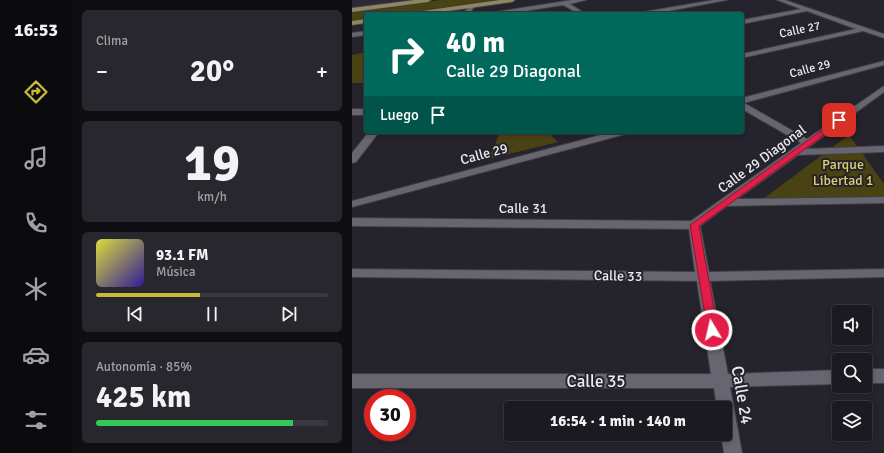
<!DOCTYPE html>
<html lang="es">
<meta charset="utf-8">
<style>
:root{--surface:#1c1a21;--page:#29272e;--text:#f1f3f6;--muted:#a0a1a5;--line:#3a383f;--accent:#caba3a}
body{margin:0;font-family:Signika,sans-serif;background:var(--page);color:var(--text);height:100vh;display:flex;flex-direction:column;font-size:15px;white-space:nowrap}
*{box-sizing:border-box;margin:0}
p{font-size:13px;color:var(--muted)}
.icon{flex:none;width:22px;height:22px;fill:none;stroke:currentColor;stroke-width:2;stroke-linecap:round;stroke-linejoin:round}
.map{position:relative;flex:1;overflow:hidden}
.details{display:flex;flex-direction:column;gap:10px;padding:10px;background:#0f0e12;width:280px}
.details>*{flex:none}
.guide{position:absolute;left:12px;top:12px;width:380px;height:122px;border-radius:4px;box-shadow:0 2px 6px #0003,0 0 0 1px var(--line);background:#00695c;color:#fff;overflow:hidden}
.fabs{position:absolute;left:480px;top:305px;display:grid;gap:8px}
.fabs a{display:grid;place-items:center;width:40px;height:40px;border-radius:4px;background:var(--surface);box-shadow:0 2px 6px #0003,0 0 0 1px var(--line);font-size:20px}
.speed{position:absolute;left:12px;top:389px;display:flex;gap:8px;font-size:20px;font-weight:700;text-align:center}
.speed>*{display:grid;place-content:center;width:52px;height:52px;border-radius:50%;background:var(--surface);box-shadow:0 2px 6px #0003,0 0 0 1px var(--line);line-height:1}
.speed .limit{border:6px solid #d22;background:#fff;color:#111}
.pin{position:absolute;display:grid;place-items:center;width:34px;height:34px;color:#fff;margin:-17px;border-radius:8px;box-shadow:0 2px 6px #0006}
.me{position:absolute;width:44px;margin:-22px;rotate:351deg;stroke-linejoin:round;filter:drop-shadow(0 0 3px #0008)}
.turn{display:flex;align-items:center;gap:14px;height:84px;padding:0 16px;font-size:18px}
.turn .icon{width:52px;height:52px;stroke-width:2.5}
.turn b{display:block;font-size:28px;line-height:34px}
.then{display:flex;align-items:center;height:38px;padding:0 16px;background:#0003;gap:8px;font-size:15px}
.big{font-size:30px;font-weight:700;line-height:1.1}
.details .tile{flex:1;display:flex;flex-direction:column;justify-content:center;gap:6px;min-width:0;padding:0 14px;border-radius:6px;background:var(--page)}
.details .dial{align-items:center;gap:0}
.dial b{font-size:52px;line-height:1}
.song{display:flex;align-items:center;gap:12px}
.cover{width:48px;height:48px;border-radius:6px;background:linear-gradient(135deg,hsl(60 70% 55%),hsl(250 70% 35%))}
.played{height:4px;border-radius:2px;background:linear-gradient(90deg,var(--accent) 45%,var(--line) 45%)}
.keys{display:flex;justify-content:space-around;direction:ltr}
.heat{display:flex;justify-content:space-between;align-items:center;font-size:22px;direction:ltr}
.charge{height:6px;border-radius:3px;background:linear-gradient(90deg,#34c759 85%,var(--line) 0)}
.trip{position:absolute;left:152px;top:401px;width:228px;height:40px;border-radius:4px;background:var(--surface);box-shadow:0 2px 6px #0003,0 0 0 1px var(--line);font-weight:700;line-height:40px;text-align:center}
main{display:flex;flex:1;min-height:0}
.tabs{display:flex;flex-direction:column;width:72px;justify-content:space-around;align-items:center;background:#0b0a0d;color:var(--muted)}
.tabs .icon{width:28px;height:28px}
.tabs .selected{color:var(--accent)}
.tabs b{font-size:18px;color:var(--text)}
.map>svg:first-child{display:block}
.built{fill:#2d2938}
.green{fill:#494314}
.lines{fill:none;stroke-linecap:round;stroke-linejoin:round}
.minor-casing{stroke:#3f3d45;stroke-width:2}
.major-casing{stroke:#3f3d45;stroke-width:2}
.minor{fill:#67656f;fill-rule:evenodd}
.major{fill:#8f885c;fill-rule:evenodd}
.route{fill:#e11d48;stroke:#92132f}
.labels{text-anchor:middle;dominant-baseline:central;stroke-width:4;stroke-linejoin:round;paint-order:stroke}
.far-street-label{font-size:12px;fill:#eceaf1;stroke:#25232c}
.street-label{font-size:14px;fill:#eceaf1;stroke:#25232c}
.park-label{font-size:14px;fill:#ddd06e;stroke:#25232c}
.near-street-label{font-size:17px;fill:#eceaf1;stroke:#25232c}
</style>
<main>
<nav class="tabs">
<b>16:53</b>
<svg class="icon selected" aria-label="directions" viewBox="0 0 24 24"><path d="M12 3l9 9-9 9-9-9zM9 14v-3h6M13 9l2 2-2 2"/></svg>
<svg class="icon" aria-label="music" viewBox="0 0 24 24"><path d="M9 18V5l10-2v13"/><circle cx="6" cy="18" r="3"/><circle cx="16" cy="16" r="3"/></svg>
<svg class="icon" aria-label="phone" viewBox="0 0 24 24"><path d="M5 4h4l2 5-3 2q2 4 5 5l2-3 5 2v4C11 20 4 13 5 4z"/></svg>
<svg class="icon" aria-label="climate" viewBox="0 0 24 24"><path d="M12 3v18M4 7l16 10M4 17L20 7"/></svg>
<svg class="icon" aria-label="car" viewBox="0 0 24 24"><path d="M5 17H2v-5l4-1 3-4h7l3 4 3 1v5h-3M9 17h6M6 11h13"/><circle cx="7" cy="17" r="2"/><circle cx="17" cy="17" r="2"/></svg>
<svg class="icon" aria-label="filters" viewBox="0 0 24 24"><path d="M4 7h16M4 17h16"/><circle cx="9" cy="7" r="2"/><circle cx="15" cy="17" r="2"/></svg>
</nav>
<section class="details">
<div class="tile"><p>Clima</p>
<div class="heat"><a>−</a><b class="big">20°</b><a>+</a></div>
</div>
<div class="tile dial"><b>19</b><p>km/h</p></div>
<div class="tile">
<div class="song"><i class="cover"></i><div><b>93.1 FM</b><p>Música</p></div></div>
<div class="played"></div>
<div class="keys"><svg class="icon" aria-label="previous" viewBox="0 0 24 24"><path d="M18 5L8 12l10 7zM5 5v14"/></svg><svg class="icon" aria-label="pause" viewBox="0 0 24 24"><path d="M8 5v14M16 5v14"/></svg><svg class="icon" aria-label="next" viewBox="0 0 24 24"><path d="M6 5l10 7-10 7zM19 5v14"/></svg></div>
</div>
<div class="tile"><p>Autonomía · 85%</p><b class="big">425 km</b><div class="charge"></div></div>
</section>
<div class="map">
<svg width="532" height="453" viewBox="0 0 532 453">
<rect width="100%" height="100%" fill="#25232c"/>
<!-- built -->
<path class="built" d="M0,0H59L0,8Z"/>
<!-- green -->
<path class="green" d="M88,0H149L51,14H14V19L0,21V12Z
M14,52V83H0V55Z
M148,132H196L206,142L137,159Z
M497,135L532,184V197L411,199Z"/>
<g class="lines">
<!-- minor casing -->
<g class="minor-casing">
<path id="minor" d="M220,0H234L218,4L234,14H227L211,5L154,14H140L143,12Z
M362,0H375L301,14H288L291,12Z
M425,0H433L532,34V38L511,31L390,58V54L504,29L455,11L390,24V20L449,9Z
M118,5L123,6L117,14H111Z
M14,31V35L0,37V33Z
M532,61V65L392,103L455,139L532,86V92L454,149L532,146V152L446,155L385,199L532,197V203L375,206L348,226L357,272L532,269V277L358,281L376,374L487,370V384L378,387L390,453H372L369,434H373V408H365L362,388H0V374H359L345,281L0,277V269L343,272L337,229L0,226V218L339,221L449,143L390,109V98Z
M0,109H14V115H0Z
M17,132H27L4,162L0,163V153Z
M260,132H276L274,134L0,207V201Z
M513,369H532V383H513Z"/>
</g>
<!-- major casing -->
<g class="major-casing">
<path id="major" d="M63,0H79L76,2L0,12V8Z
M148,0H163L160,2L75,14H60L63,12Z
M14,19V23L0,25V21Z"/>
</g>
<!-- minor -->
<use href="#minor" class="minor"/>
<!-- major -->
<use href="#major" class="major"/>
</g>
<!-- route -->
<path class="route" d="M487,118L490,119V122L347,226L366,330L364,333L360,335L356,333L338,225Z"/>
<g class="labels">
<!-- far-street labels -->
<g class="far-street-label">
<text transform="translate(448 30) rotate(-12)">Calle 27</text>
<text transform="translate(458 69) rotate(-15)">Calle 29</text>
</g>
<!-- street labels -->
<g class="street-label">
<text transform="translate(132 154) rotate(-15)">Calle 29</text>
<text transform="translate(410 159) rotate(-36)">Calle 29 Diagonal</text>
<text x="171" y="208">Calle 31</text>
<text transform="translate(266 276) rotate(1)">Calle 33</text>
</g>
<!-- park labels -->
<g class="park-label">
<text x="491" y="164">Parque<tspan x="491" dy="16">Libertad 1</tspan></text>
</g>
<!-- near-street labels -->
<g class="near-street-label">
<text x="244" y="381">Calle 35</text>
<text transform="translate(390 395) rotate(80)">Calle 24</text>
</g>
</g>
</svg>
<div class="fabs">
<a><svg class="icon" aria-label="sound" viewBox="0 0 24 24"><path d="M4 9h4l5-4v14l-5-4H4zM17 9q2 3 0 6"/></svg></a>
<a><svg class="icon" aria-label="search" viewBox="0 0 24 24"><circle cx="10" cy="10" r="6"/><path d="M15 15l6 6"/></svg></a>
<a><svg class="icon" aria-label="layers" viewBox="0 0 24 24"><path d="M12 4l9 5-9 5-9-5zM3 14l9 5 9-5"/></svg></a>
</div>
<div class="speed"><div class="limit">30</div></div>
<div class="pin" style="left:487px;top:120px;background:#d93025"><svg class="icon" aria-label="arrive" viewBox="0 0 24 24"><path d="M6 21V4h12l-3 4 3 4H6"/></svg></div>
<svg class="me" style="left:360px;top:330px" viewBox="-20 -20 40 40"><circle r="17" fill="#e11d48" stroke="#fff" stroke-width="3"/><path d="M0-11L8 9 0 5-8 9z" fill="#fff"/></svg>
<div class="trip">16:54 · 1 min · 140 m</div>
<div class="guide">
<div class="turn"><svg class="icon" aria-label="right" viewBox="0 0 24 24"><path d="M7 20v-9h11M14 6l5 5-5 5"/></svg><div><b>40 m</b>Calle 29 Diagonal</div></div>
<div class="then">Luego<svg class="icon" aria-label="arrive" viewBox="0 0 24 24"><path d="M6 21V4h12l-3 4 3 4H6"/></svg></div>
</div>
</div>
</main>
